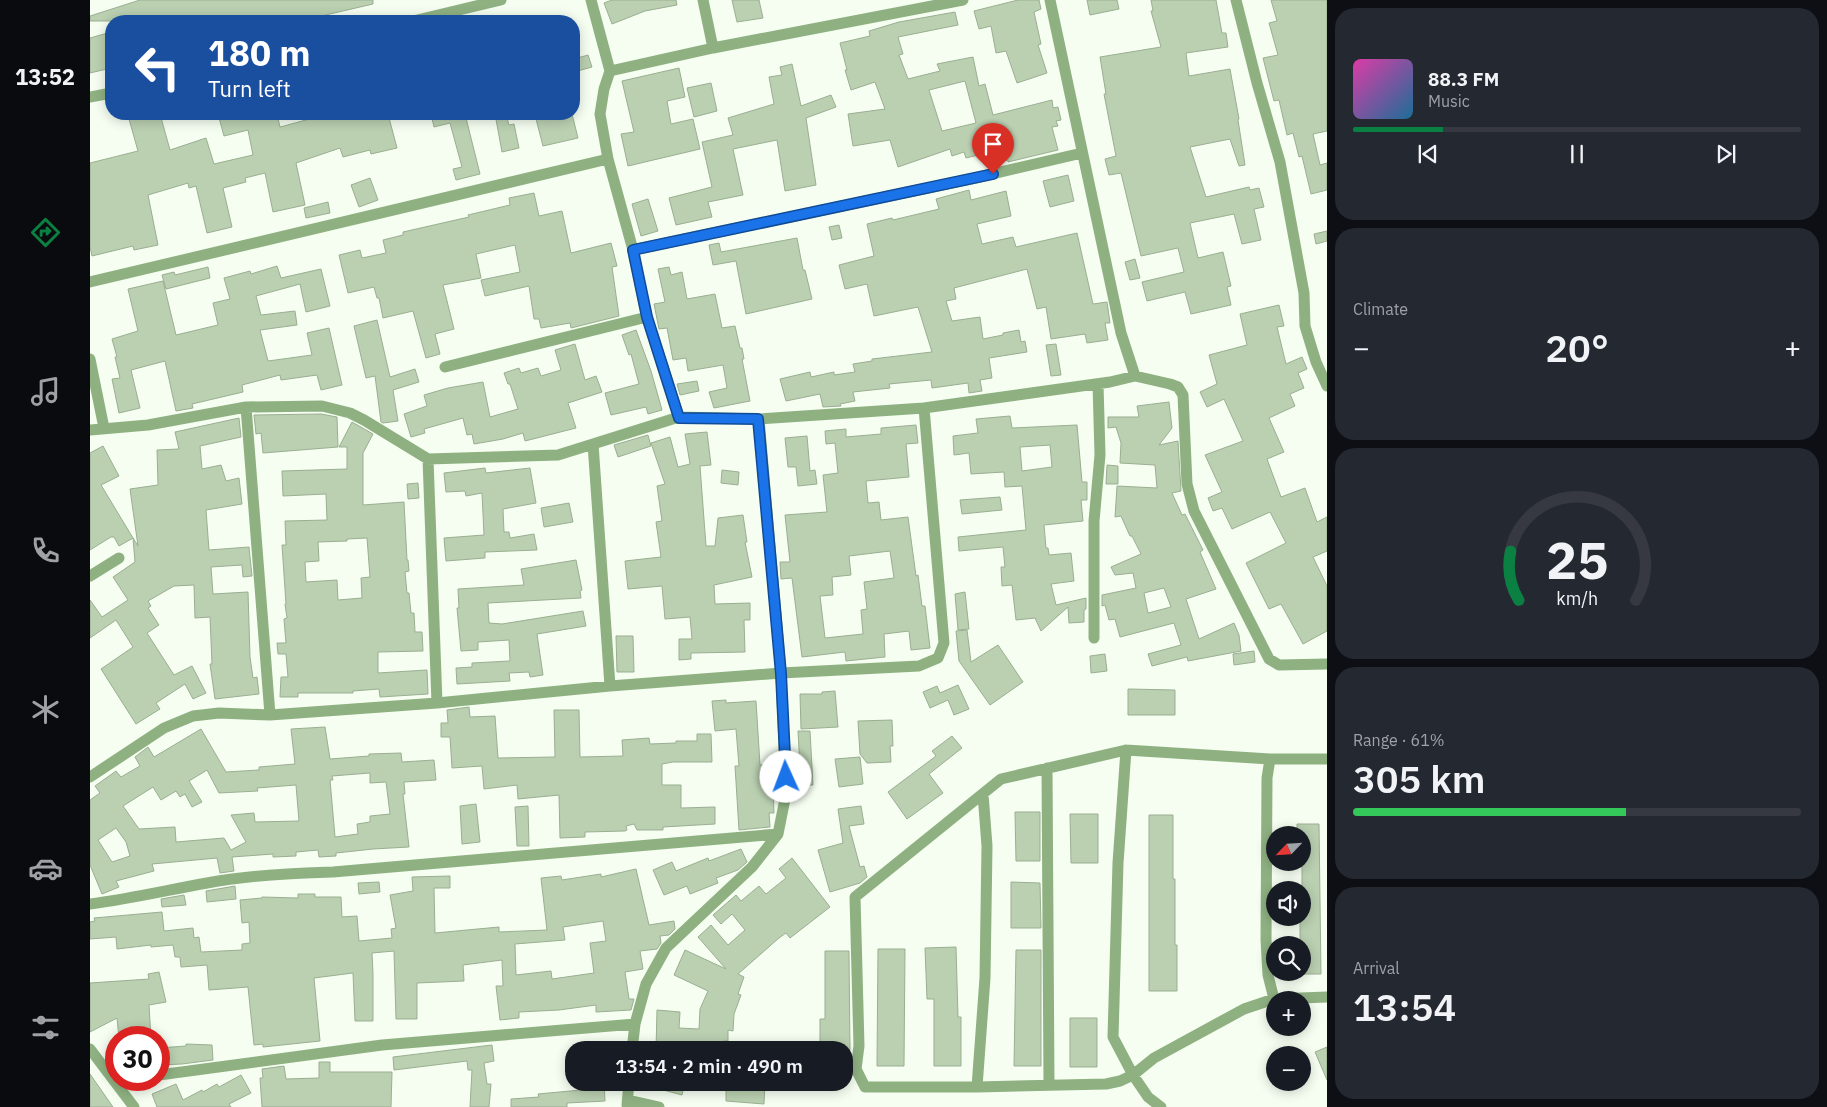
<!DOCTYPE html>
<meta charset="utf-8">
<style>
:root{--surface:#171b24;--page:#242831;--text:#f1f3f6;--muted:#9ea1a6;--line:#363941;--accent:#0b8043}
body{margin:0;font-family:"IBM Plex Sans",sans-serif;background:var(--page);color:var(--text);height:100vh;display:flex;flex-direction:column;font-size:19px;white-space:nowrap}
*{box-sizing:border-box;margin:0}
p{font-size:16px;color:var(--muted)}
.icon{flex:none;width:28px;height:28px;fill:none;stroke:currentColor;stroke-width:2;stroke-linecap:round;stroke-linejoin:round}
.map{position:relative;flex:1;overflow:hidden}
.side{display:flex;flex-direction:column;gap:8px;padding:8px;background:#0d0f14;width:500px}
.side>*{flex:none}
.hud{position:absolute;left:15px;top:15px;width:475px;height:105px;border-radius:20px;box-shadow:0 2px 12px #0003;background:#1a4fa0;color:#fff;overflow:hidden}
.needle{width:32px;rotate:245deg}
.tools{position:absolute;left:1176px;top:826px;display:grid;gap:10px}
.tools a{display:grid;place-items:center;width:45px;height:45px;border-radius:50%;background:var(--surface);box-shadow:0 2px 12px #0003;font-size:25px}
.speed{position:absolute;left:15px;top:1026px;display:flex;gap:10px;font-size:25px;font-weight:700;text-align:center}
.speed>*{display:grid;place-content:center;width:65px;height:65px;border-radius:50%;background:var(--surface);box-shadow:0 2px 12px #0003;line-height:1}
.speed .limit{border:8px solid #d22;background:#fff;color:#111}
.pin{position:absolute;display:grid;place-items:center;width:42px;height:42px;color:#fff;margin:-51px -21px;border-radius:50% 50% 50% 0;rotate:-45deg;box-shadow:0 0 5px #0007}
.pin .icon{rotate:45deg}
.me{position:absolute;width:55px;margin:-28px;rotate:358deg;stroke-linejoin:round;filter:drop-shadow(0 0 4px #0008)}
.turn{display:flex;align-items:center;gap:18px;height:105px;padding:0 20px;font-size:22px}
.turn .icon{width:65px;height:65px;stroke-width:2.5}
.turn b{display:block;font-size:35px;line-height:42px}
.big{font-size:38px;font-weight:600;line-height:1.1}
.side .widget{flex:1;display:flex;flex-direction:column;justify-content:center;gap:8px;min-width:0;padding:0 18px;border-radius:20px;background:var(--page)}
.side .dial{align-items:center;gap:0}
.dial svg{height:130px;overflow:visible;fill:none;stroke:var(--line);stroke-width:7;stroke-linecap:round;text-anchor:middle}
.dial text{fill:var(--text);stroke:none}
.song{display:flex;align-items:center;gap:15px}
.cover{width:60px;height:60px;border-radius:8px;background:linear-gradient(135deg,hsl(320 70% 55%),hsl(200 70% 35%))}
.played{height:5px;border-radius:2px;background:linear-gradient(90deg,var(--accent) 20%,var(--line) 20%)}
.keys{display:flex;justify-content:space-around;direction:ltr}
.heat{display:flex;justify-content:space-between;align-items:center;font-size:28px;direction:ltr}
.charge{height:8px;border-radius:4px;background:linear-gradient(90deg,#34c759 61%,var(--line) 0)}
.trip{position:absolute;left:475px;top:1041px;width:288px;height:50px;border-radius:20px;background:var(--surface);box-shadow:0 2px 12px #0003;font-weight:600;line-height:50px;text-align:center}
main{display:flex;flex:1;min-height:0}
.tab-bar{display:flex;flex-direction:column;width:90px;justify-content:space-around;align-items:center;background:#090b0e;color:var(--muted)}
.tab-bar .icon{width:35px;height:35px}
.tab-bar .on{color:var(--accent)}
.tab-bar b{font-size:22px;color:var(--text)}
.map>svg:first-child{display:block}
.building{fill:#bad0b1;stroke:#9aaf91;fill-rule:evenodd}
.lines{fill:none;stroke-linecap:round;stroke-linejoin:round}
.street{stroke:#8fb182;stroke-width:11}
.route-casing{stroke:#114b97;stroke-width:12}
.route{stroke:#1a73e8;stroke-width:9}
</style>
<main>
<nav class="tab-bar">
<b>13:52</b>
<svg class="icon on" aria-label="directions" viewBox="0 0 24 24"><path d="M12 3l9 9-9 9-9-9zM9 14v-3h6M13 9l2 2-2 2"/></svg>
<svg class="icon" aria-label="music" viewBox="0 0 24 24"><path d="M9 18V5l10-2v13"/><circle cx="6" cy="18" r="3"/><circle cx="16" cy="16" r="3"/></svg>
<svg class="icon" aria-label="phone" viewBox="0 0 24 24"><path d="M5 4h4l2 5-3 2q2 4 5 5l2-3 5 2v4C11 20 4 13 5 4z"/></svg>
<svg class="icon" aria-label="climate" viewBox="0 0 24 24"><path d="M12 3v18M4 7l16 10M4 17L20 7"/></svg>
<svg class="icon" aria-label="car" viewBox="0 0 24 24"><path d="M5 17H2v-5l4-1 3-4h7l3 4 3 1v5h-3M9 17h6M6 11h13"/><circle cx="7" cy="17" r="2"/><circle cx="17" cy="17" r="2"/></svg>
<svg class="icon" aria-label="filters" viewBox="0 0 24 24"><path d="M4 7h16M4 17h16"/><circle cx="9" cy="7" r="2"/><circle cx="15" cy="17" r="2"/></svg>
</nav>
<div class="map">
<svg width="1237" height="1107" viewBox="0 0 1237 1107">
<rect width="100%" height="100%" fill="#f5fef1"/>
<!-- building -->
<path class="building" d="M50,0H283V4L214,20V21H0V16Z
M522,0H586L587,5L555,11L522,24L514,3Z
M642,0H669L673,18L647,22Z
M928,0H949L951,9L944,12L951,44L948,45L957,73L927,83L916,51L906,53L901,26L889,29L884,11Z
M997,0H1027L1029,9L1000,15Z
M1061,0H1126L1132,33H1136L1138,47L1096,53L1099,76L1140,69L1149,119L1148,120L1155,165L1149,166L1140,139L1100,147L1116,197L1159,187L1160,190L1169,188L1174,207L1164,209L1171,240L1152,244L1144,214L1100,223L1108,258L1133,252L1141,286L1137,287L1141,305L1101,314L1095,292L1057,301L1052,282L1094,272L1088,248L1051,256L1031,173L1019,175L1015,159L1026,156L1014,94H1016L1010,57L1071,47L1061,11H1063Z
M1181,0H1237V131L1223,134L1230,165L1237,163V190L1221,194L1212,156L1209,157L1203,133L1197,135L1189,100L1184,101L1173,58L1188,55L1179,23L1187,21Z
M865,12L868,25L808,37L813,54L809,55L818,79L850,71L847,64L883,57L889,86L895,84L903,115L962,100L963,108L968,107L971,120L966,121L968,126L962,127L968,150L918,162V160L908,162L905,151L876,158L874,152L862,156L860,149L808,167L800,140L763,146L758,114L795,109L785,82L761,90L755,70H757L750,43L780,36L779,31L809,22ZM875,81L886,123L852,131L839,90Z
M21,32V68L0,73V38Z
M498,55L502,67L484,72V59Z
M702,64L711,106L741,95L746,107L716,118L726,185L695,191L687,140L643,149L653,195L618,202L622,217L586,225L579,198L622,187L612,142L643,135L638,118L684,104L679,77L692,75L690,67Z
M589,68L595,97L577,101L581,124L603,119L610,149L538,166L531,134L544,132L532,81Z
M621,83L627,111L604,117L597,88Z
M59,114H70L80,150L116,138L124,164L163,155L158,130L134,136L128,114H187L190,127L238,114H298L307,148L281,154L280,150L253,157L250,148L206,163L215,205L183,212L175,173L155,178L156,182L133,188L142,227L117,233L106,186L99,188L98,183L58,195L68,245L44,250L43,246L2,256L0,247V163L48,151L39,119Z
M341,114H381V117L376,118L390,174L366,180L363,169L372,167L360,123L344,127Z
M405,114H416L419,125L424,124L429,148L412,152Z
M468,114H482L488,138L453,146L446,119Z
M978,175L984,201L960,207L953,181Z
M280,178L288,200L269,207L261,185Z
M879,190L881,200L916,191L921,216L887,224L892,244L923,237L926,247L987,233L1003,304L1017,302L1020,323H1015L1018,340L997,343L995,334L961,339L956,307L947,309L937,269L864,288L866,299L856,301L862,321L890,317L893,339L913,335V333L929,330L931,342L935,341L937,352L899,358L902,378L890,380L892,391L879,393L878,383L842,388L841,380L799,384L800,388L763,392L765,401L750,404L751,406L733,407L730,394L696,401L690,379L720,372L721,377L744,372V375L765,372L763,364L782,361V359L842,352L828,307L784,316L777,284L755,289L749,265L784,256L777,224L802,218L803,220L849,209L846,199Z
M444,193L449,216L472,211L481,253L521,243L527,266L522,267L529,316L481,328L480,323L451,328L449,319H444L439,286L395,296L391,280L430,272L425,245L386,254L391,278L353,285L364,329L345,334L350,354L336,358L323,311L293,318L289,298H287L284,287L258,293L249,255L270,250L272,258L296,253L293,240L313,235V232L379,217L378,215L420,205L419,198Z
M558,199L568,231L551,236L542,204Z
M238,202L240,213L216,218L214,208Z
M749,225L752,238L742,240L739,227Z
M1237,231V241L1226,244L1224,234Z
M707,238L713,270H715L722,299L656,314L646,261L623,265L619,245L629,243L631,252Z
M1045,259L1050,278L1040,280L1035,262Z
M187,266L191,278L231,269L240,306L216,312L210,284L166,296L171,315L205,311L207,325L170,330L178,361L222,355L217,333L239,328L252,385L231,390L227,375L191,380L190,375L152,385L153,392L102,404L103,408L86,411L75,361L41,370L50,408L29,413L22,379L30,378L25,357H27L22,339L48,331L38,289L73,281L86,335L128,325L123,303L140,299L134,278L160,271L161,274Z
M118,267L120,278L76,289L72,275L84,272L85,275Z
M579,267L581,275L592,272L597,299L625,294L632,328L645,326L650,348H652L654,359H652L660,401L624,408L619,392L637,388L633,365L598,371L596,358L583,360L577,328L569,329L564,304L575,302L568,269Z
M1189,305L1194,326L1187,327L1196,364L1212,357L1217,369L1208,373L1214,388L1200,394L1205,406L1179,418L1194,452L1177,459L1191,497L1215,488L1227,522L1237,517V551L1223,557L1237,586V631L1213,644L1191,604L1179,609L1156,563L1196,543L1180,512L1142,529L1132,508L1123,511L1118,498L1132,492L1115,455L1153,441L1134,399L1117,407L1110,392L1127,384L1119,355L1157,345L1150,314Z
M287,320L300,377L325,369L329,382L303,390L308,421L293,423L291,422L285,376L276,378L264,326Z
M546,330L561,371L572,410L558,414L556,407L521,415L515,393L549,384L541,354L539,355L532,335Z
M485,344L495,380L506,376L512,392L478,403L486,428L435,441L433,433L413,439L384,444L382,434L377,435L373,418L334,429L335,433L321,437L314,414L337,406L334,395L358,388L393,382L400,417L428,409L420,384H418L414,373L429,368L431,373L448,368L451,376L471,370L465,350Z
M966,344L971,375L961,376L956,345Z
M607,381L609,391L590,395L587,384Z
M1079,402L1082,428L1069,445L1088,441L1091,491L1082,493L1092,515L1095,514L1113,550L1110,552L1126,589L1096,599L1109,639L1144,623L1149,635L1151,651L1098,661L1097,657L1062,666L1058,654L1091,645L1084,623L1030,637L1025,619L1019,620L1015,605L1012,606V595L1046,588L1043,573L1025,575L1021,567L1051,554L1042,536H1040L1031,516L1025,517L1027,486L1067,488L1065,465L1030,463L1031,443L1026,427L1018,428V417H1049L1047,406ZM1074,588L1081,607L1058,613L1054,593Z
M231,414L247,417L248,447L173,453L171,433L166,434L164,415Z
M920,416L922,428L987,425L992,482H997V500H991L993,521L954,525L956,548H958L959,555L981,553L984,581L961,584L966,605L996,598V609L994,610V622L979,623L978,607L951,631L945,618L926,620L922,585L912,586L911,567H915L913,547L869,551L868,537L936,530L932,486L915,487L914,472L881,474L879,453L864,455L863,436L888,433L886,419ZM960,445L962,467L932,471L930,447Z
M149,418L151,437L110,446L112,469L131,465L136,481L149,478L152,504L116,510L119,550L159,547L162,576L153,577L152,565L121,567L123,594L158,592L160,657L163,678L167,677L169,694L125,699L120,664H122L120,617L105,618L104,585L84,586L58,601L61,606L58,608L69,625L57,633L84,675L102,666L116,693L103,699L95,684L66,703L70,709L46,724L11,669L43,647L26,620L0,638V600L12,617L38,600L23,577L45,562L43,538L48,546L40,489L68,485L67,450L89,449L85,432Z
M262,422L283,434L273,453V505L314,502L317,560H318L319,571L315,572L317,593H319L321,613H324L325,632H332L333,651L288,652V673L337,670L338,694L290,697L289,689L263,691V693H208V697H190L191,677H198L196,654H188L187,643H196L194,619L197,618L195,604H196L192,545H196L195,521L237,520L236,494L193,496L192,471L257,469V447H249ZM277,538L280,577L271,578L272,598L248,600L247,580L216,582L215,562L229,561L228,542L257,541V539Z
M826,425L828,443L816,444L819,477L776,481L778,503L789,502L791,520L818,517L826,576L828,575L832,606H835L840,648L821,650L819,631L794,634L795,657L756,661L755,652L712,657L702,578L691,579L690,562H700L695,515L737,512L733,475L748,473L745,443L736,444L735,431L756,429V437L791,434V428ZM800,551L804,578L774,582L777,609L771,610L773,634L735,638L730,596L743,595L742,577L761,575L759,556Z
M617,432L621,465L610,466L616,546H625L628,518L653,515L657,542H655L662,577L624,585L625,604L660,603V620H654L655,652L601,653V659L589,660V639H602L600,617L575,619L572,586L538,589L535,561L571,557L566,522L572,521L567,486L575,484L561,443L580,437L588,467L600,464L595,434Z
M558,435L561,446L528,457L524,445Z
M717,436L720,471L725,470L727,484L708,486L706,467H698L695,438Z
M13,446L29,476L11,485L43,538L29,546L24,537H21L0,550V453Z
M1017,465L1028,466V484H1016Z
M395,468L396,473L440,468L446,503L413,509L414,532H419L420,538L444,534L447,550L395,552V558L356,561L354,538L394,535L392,493L376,496L375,491L356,492L354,473Z
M632,470L649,472L648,485L631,483Z
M328,483L329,498L318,499L317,484Z
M910,497L912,510L872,514L870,500Z
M479,503L483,522L454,527L451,508Z
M486,560L492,590L490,591L491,598L398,603L399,623L412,624L493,611L496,626L447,634L453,675L440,677L439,672L419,673L420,681L367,684L366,668L382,667V663L420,661L419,640L388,642V650L371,651L367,608H369L368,589L434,585L431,569Z
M875,592L879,629L868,630L865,594Z
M877,630L881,662L908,645L933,682L900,705L869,661L866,631Z
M526,636H543L544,672H527Z
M1164,651L1165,662L1144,665L1143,654Z
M1015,654L1017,671L1001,673L1000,656Z
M868,685L879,709L864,715L858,700L840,708L833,692L847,686L850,693Z
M1038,689L1085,690V715H1038Z
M745,691L748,727L711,729L710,694H732V692Z
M636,700V703L666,701L670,765L682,764L684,813H679L680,827L649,830L645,766H649L646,729L625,731L622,701Z
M379,707L380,717L405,716L408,758L465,757L464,710H489L490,757L533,756L532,740L559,738L560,744L586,743V741H607V734H621L622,762H583L572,764V785H591V808L625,807V824L573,827V830H547L544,824L536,826L537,830L535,831L495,832V837L470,838L469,795L428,799L427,785L394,789L392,766L362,768L360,737H351V723H358L357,710Z
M802,720L803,746H800L801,762L777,763L770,754L768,721Z
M235,727L240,759L279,756V754L311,753L312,762L344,760L346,780L314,782L315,794H313L319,847L283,849L246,853V856L229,857L228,850L206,852V856L183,857V854L142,857L144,871L130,873L127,858L62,864L64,871L26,881L29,887L12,894L0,865V800L10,793L5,786L26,771L31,777L50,766L45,757L58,747L64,757L111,729L136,772L169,770V767L205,764L201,729ZM117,770L129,793L168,791L167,788L206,785L209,821L165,822L164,813L141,815L156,842L141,850L134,838L86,842L85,827L49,829L33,806L63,787L71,800L86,791L90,797L95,794L102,807L112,802L99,781ZM280,773V783L296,782L300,814L280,816V822L267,824L268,834L245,837L240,780H243L242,776ZM26,828L36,842L40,856L22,862L8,840Z
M708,731H720L723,785L711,786Z
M862,736L872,748L839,774L853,793L817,819L798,792L846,756L842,751Z
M770,757L773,784L749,787L745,759Z
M386,804L390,842L372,844L370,806Z
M438,806L439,846H427L425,807Z
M771,806L774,824L759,826L770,867L774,866L777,877L770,883L740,892L728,850L753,843L748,809Z
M925,812H950V861H926Z
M980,814H1008V863H981Z
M1059,815H1083V879H1085V945H1087V991H1059Z
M1207,824H1229L1231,974H1212V945H1210V918H1212V835H1207Z
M651,849L657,862L648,870L626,878L628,883L600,894L597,886L574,895L563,870L582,862L586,871L618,858L619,861Z
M702,858L740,907L700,938L696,933L689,938L648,974L654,977L648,994L651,995L644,1014L643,1031L638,1030V1041H633L632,1050H566L567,1010L590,1012L589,1028L609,1029L610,1009L618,991L584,975L595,950L636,969L608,937L621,925L638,945L655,930L642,914L631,924L623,915L646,895L651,901L669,886L676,894L696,878L689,869Z
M546,869L559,925L584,921L585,929L579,935L570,936L571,943L567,949L550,951L553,969L535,972L539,999H544L541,1010L506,1012V1005L469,1010L429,1012V1018L410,1020L406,986H413L412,960L373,965L374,981L327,983V1019H306L304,951L282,953L283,974V1021H265L263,973L224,978L230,1041L173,1047V1044L164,1045L158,987L119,990L117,965L91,967L90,957H85L83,945L61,947V945L27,949L26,937L0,939V922L5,921L4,918L72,912L74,931L103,928L104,938L109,937L111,952L152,950V944L160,943L159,922L152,923L150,900L172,898V897L208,898V894H225V897H251L252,917L267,916L269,941L302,938L301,929L306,928L300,895L323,891L322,877L360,876V888H344L345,933L409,927V932L457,930L451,878L471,876L472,880L511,874V877ZM513,921L516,941L500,943L504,973L462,979L461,971L426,975L425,944L475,940L473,927Z
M289,882L290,892L269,894L268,883Z
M921,882L950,883L951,928H921Z
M145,886L146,899L117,902L116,891Z
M94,895L96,905L72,907L71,899Z
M866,947L868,1017H871V1066H844V999H837L835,948Z
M788,949H815L814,1066H787Z
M926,950H951V1066H924Z
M735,951H759L760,1050H730V1019H735Z
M69,972L76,1002L59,1005L61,1038H29L27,1018L0,1032V983L59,979L58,974Z
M980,1018H1007V1067H980Z
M96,1044L122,1045L123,1060L92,1064L69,1065V1048L96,1046Z
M402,1045L404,1061L394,1063L397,1084H401L399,1107H380L382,1070H378L377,1061L304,1070L303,1057Z
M1237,1047V1080L1225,1052Z
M229,1062H240V1072H302L301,1107H172L170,1078H173L172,1069L194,1066L196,1079L229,1078Z
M0,1074L23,1107H0Z
M151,1075L161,1093L139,1104L141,1107H67L62,1094L86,1084L93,1100L112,1090L113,1092L127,1084L129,1087Z
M490,1082H514L515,1101L477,1103V1107H421V1099L449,1097L448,1094L491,1090Z
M558,1082H595L592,1095L558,1086Z
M636,1082H675L674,1104L636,1101Z"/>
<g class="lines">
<!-- street -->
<path class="street" d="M501,0L520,71L623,48L873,0
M613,0L623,48
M960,0L1031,333L1045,376
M1146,0L1167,83L1190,162L1214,293L1215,326L1226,362L1237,386
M323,21L411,0
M520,71L514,89L510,114L518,159L543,250L557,317L589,417L669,419L691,673L696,794L688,834L662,867L576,948L556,984L545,1024L542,1050
M0,97L21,93
M543,250L885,178L992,153
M0,282L518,159
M0,359L14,428
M355,367L557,317
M156,407L180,715
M669,419L834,408L1020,382L1045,376L1080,384L1088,387L1093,395L1097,484L1104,511L1179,659L1189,665L1237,664
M0,430L58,425L156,407L232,406L260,413L274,420L338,459L468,455L589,417
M503,444L520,686
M338,459L347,703
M0,576L29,558
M1004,638V521L1010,455L1008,384
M1036,750L1028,863L1023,1037L1043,1075L1058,1097L1071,1107
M1180,759L1177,778L1176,940L1178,975L1184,999
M1237,759H1180L1036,750L911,779L765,897L769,1046L766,1069L775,1087H887L1016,1084L1030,1081L1043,1075L1064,1058L1154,1009L1184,999L1237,997
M957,768L959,1084
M0,777L74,728L103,716L129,713L180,715L347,703L520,686L691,673L829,666L848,658L854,643L834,408
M0,904C40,899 78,890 117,883C159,875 201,873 243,872L688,834
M0,1049L44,1107
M69,1075L292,1045L545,1024
M887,1087L895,978L897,846L893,794
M538,1100L569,1107
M537,1105L539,1082"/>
</g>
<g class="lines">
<!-- route casing -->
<g class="route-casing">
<path id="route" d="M696,777L691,674L668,419L589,418L557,317L543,250L903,174"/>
</g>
<!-- route -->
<use href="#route" class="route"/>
</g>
</svg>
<div class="tools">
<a><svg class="needle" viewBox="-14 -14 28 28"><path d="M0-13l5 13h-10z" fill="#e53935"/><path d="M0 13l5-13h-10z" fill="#9ea1a6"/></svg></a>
<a><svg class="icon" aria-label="sound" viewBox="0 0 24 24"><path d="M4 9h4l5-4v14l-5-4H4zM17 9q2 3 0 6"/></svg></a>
<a><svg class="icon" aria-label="search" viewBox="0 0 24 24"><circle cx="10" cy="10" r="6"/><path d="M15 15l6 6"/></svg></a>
<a>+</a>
<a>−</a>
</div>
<div class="speed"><div class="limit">30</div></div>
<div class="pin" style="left:903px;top:174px;background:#d93025"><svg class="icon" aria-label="arrive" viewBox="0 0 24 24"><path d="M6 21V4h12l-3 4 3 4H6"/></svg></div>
<svg class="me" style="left:696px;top:777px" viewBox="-20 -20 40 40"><circle r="19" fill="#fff"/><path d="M0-13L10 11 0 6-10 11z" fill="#1a73e8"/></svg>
<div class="trip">13:54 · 2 min · 490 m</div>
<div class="hud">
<div class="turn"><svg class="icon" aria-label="left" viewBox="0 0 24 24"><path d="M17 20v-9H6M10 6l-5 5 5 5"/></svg><div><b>180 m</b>Turn left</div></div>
</div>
</div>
<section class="side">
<div class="widget">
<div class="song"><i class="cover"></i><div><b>88.3 FM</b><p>Music</p></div></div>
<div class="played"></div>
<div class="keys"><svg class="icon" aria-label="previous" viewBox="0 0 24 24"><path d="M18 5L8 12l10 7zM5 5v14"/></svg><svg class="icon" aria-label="pause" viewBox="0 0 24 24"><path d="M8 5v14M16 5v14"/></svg><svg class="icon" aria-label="next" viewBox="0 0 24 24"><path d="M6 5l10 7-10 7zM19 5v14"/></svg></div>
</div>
<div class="widget"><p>Climate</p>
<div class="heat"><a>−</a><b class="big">20°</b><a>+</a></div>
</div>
<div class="widget dial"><svg viewBox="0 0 100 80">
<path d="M14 69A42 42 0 1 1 86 69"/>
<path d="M14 69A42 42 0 0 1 9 39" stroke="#0b8043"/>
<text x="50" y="56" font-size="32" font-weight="700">25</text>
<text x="50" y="72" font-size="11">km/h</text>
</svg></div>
<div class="widget"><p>Range · 61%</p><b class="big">305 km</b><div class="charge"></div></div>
<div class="widget"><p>Arrival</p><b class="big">13:54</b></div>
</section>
</main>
